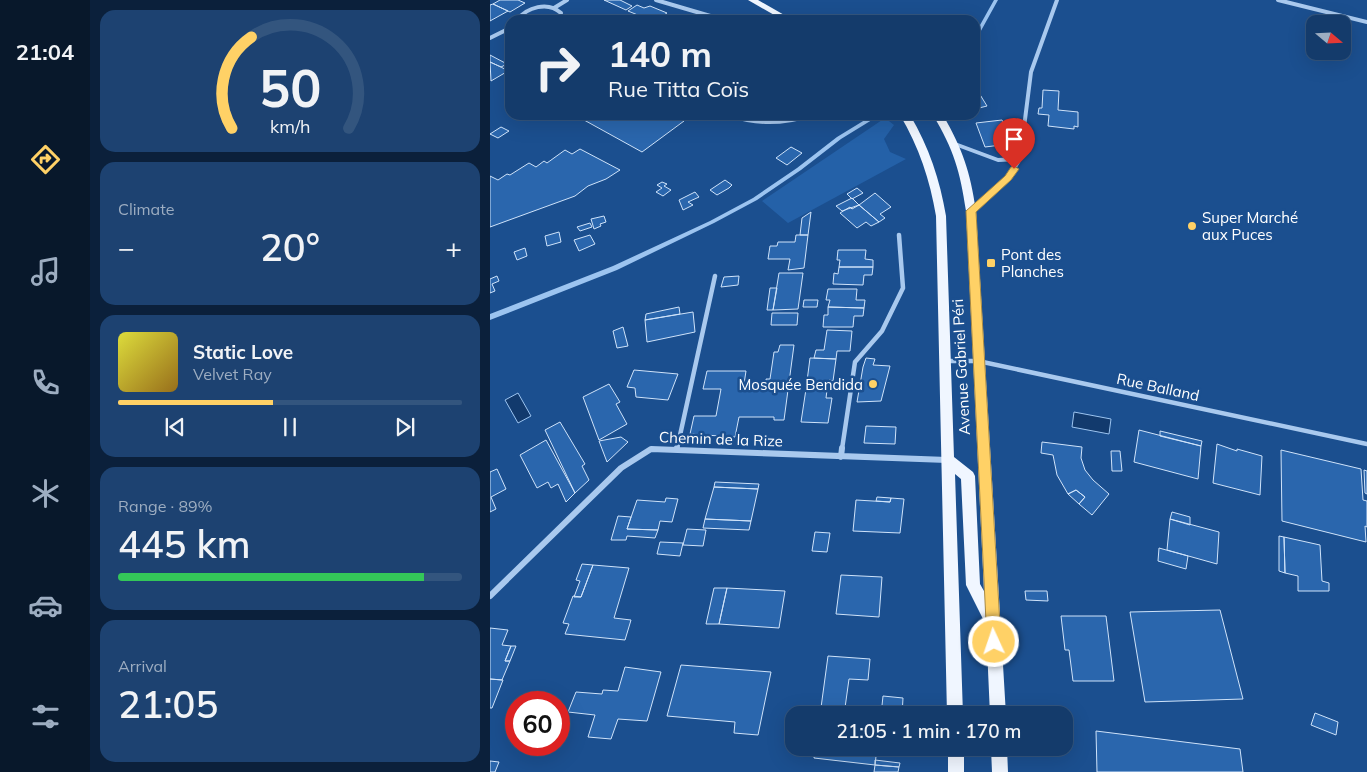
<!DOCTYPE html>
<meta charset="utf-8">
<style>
:root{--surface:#143b6b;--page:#1d4271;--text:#f1f3f6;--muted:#9dadc1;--line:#33557e;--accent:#ffd166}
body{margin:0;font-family:Mulish,sans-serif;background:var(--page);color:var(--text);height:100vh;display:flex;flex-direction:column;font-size:19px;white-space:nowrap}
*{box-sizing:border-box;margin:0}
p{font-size:16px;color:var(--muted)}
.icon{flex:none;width:28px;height:28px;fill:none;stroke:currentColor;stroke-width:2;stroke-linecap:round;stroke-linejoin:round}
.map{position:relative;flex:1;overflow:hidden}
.details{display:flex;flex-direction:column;gap:10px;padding:10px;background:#0b203b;width:400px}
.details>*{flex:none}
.guide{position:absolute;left:15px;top:15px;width:475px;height:105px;border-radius:15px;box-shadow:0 5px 20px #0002,0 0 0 1px var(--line);background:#143b6b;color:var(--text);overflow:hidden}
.needle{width:32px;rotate:109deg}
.fabs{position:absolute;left:816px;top:15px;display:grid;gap:10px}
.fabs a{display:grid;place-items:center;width:45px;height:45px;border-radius:10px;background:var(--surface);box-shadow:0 5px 20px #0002,0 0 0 1px var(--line);font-size:25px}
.speed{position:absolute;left:15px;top:691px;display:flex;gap:10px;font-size:25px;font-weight:700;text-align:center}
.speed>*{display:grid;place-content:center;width:65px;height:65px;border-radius:50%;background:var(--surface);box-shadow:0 5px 20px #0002,0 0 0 1px var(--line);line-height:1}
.speed .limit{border:8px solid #d22;background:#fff;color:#111}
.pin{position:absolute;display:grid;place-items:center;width:42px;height:42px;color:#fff;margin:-51px -21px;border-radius:50% 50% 50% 0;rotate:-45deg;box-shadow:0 0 5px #0007}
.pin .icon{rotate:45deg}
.me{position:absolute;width:55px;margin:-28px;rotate:357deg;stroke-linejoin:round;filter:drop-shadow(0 0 4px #0008)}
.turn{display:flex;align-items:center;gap:18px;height:105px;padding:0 20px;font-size:22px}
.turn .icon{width:65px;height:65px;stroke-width:2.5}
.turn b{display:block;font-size:35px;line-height:42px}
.big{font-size:38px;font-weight:600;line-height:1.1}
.details .tile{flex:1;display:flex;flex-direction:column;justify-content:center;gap:8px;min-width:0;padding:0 18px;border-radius:15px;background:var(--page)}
.details .dial{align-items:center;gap:0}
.dial svg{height:130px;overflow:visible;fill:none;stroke:var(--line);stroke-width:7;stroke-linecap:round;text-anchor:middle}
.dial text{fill:var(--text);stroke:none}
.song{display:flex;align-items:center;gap:15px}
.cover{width:60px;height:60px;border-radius:8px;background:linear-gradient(135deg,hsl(60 70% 55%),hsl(40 70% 35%))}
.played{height:5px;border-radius:2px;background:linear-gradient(90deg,var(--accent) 45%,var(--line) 45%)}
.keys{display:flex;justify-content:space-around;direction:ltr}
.heat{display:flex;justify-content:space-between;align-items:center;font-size:28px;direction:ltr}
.charge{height:8px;border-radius:4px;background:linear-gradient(90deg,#34c759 89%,var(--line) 0)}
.trip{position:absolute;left:295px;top:706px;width:288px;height:50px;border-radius:15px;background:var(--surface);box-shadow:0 5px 20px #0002,0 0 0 1px var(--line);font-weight:600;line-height:50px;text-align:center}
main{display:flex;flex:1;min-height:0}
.menu{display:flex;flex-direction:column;width:90px;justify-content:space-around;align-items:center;background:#08182b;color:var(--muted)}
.menu .icon{width:35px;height:35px}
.menu .selected{color:var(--accent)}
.menu b{font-size:22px;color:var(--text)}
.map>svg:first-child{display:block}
.green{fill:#2461a8}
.water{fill:#123a6d;stroke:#9cc4f0}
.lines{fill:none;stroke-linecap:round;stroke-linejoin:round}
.stream{fill:#9cc4f0;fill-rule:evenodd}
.building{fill:#2a66ad;stroke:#cfe3fa}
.minor-far2{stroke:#a9c9ee;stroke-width:4}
.minor-far1{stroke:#a9c9ee;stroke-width:4.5}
.minor{stroke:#a9c9ee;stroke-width:6}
.primary{fill:#f0f6ff;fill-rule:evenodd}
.route{fill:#ffd166;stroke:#a68842}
.poi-dot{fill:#ffd166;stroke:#1b4f8f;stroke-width:2}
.labels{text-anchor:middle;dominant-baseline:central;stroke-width:5;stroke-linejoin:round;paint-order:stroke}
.poi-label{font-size:15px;fill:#fff;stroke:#1b4f8f;text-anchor:start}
.street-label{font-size:15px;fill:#fff;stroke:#1b4f8f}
</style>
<main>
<nav class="menu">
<b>21:04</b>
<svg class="icon selected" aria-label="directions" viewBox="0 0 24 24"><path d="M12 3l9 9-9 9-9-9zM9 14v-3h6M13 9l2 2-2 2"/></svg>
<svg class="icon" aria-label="music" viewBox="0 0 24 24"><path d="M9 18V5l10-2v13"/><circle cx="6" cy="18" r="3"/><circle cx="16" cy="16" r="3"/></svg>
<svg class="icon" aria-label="phone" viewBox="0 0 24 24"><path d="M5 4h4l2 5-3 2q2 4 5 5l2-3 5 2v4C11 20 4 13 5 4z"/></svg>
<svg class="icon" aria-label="climate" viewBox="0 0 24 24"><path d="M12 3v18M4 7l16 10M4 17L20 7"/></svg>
<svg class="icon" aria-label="car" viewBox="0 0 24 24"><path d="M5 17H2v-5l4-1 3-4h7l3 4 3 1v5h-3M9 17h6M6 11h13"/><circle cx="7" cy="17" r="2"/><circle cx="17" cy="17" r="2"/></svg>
<svg class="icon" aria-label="filters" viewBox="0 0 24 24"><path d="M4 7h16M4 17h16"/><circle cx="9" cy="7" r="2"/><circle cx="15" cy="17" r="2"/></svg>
</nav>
<section class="details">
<div class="tile dial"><svg viewBox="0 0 100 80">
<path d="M14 69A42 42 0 1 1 86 69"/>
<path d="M14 69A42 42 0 0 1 26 13" stroke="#ffd166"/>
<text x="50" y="56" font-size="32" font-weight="700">50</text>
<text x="50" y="72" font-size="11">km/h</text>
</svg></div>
<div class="tile"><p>Climate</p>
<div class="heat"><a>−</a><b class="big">20°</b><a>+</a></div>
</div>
<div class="tile">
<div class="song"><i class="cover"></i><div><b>Static Love</b><p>Velvet Ray</p></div></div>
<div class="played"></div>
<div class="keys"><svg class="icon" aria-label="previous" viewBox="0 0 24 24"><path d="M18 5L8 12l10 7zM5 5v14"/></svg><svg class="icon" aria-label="pause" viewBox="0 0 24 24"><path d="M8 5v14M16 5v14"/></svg><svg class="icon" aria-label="next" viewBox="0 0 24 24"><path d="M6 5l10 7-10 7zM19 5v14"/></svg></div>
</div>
<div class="tile"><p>Range · 89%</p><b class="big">445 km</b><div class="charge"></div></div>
<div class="tile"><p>Arrival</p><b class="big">21:05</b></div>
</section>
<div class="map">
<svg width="877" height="772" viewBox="0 0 877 772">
<rect width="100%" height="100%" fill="#1b4f8f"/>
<!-- green -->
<path class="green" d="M395,118L404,125L394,139L400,152L416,159L298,223L272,201Z"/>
<!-- water -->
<path class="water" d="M28,393L41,416L28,423L15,400Z
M584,412L621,419L619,434L582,427Z"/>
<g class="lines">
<!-- stream -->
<path class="stream" d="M504,0H508L487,38L485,39V34Z
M383,115H390L351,139L311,170L267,200L224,223L127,270L0,320V314L123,266L220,221L263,198L307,168L347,137Z"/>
</g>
<!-- building -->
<path class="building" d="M10,0H28L35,3L20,12L3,4Z
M114,0H130L142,6L136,10Z
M3,4L18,11L0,21V5Z
M147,5L154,8L160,6L177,13L166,20H160L138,11Z
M0,55L17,64L11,67L0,62Z
M0,62L11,67L18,71L1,81Z
M553,90L569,91L568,110L588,112V127L584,126V129L558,126L559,115L548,114L549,108H552Z
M489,93L497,106L485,109V94Z
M85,115H182L194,121L152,152Z
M512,120L521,138L519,144L495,147L486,123Z
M11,127L19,131L8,138L0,134Z
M301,147L312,153L297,165L286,158Z
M90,149L130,170L116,179L98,186L85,196L0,227V176L8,180L17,174L20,175L39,163L46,167L54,161L57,163L75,150L82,154Z
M235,180L242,185L239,188L227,195L220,190Z
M172,182L177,184L174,186L181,190L173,196L166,192L172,188L167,185Z
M367,188L373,193L362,199L357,194Z
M205,192L209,197L198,202L203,205L193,210L189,200Z
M385,193L401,207L390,214L395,218L389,222L369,205Z
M362,198L369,205L352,211L346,206Z
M369,205L389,222L381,226L376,222L367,228L350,213L360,207L362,209Z
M321,212L318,235H310L312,218Z
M114,216L116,222L110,224L111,226L104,229L101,219Z
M100,223L102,227L90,231L87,227Z
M69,232L71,242L57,246L55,236Z
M100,235L105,244L89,251L84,240Z
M306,235H318L314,268L298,270L300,259H278L280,246H287L288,242H305Z
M35,248L37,256L27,260L24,252Z
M348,250H376L375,259L383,260V267H349L350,260H347Z
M349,267H383L382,275H374L373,285L343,284L344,273L348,274Z
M289,273H313L308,309L283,310Z
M7,276L9,281L2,284L5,291L0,293V279Z
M249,276L248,285L231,287L234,277Z
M280,288H287L283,310H277Z
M338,289H367L366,300H375L374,308L338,307L340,300H336Z
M314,300H328L327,307H313Z
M189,307L190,314L155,320L156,314Z
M338,307L374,308L373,316H364L363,327H333L334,315H338Z
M203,312L205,332L157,342L155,320Z
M282,313H308L307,325H281Z
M133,327L138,346L127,348L123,331Z
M337,330L362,331L360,351H347L346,359L324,358L326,350H334Z
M290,345H304L294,420H284V417H249L245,437L200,434L204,416H226L231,389H213L217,371H256L254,384H276V379H280L284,352H288Z
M320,358L346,359L343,381L339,380L337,390L316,389Z
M376,358L385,359L383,365L400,366L391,401L367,402L373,367Z
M144,370L188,374L178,400L146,397L145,388L137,387Z
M119,384L130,402L126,404L137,424L109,440L93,397Z
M316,389L337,390L336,398H342L338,423L311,422Z
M70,422L95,464L92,466L99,480L85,493L55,430Z
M376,426L406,427L405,444L374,443Z
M649,430L711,446L708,479L644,462Z
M670,431L712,441L711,446L670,436Z
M131,437L138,442L117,462L109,441Z
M56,440L85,493L76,502L68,484L61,488L58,482L47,488L30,455Z
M552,442L592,447L591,458L595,470L603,480L619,494L602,515L589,504L595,497L586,490L578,494L567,475L563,455L551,453Z
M727,444L747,451V449L772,456L770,495L723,483Z
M791,450L871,469L873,500L877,501V527L875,526L876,542L792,521Z
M621,451H630L632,471H622Z
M7,469L16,489L1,497L6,509L0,512V472Z
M874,470L877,471V494L875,493Z
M225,482L269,484L268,489L224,487Z
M224,487L268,489L261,521L215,519Z
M586,490L595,497L589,504L578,494Z
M387,497L401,498L400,502L386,501Z
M176,498L188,499L182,522L170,521L168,530L137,529L147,500L175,502Z
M401,498L414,499L410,533L363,531L366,500L400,502Z
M682,512L700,517V525L680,519Z
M128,516L141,517L137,529L168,530L165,538L137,536L136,540H121Z
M215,519L261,521L259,530L213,528Z
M680,519L729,532L727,564L677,550Z
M197,529L216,530L213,546L193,545Z
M325,532L340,533L337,552L322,551Z
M789,536L794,537L795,573L789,571Z
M794,537L830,545L832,581L839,583V591H808V576L795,573Z
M170,542L193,543L190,556L167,554Z
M669,548L698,556L696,569L668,561Z
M92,564L103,565L91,597H84L90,581L86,580Z
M103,565L139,568L124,618L141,620L135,640L75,634L79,624L73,623L83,596L91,597Z
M351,575L392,577L389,617L346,614Z
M224,588H237L229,624H216Z
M237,588L295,591L289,628L229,624Z
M535,591H557L558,601L536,600Z
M730,610L753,699L655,702L640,612Z
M571,616H616L624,681H583L579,650H575Z
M0,628L18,630L12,645L21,646L15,661H20L12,680L0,679Z
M21,646H26L20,661H15Z
M338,656L380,659L378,680L359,679L354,715H330Z
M191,665L281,672L268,735L244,733L245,722L177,716Z
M135,667L171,672L157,721L128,719L121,739L98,737L105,715L78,712L86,692L112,694L113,690L128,691Z
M0,679L13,680L2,708H0Z
M393,696L413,698L412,715H391Z
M825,713L848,722L846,735L821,725Z
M606,731L750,749L753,772H607Z
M325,748H387L385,765L324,758Z
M385,760L410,763L409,767L385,765Z
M0,761L9,762L5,772H0Z
M385,765L409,767L408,772H384Z"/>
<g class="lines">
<!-- minor-far2 -->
<path class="minor-far2" d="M166,0L234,20
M788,0L877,22
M64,8L77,0
M27,20C37,7 58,1 71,13L69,20
M0,38L20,28
M240,115C267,125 294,124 321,115
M465,144L508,160L530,159
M497,197L518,178L530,159L541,72L567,0"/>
<!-- minor-far1 -->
<path class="minor-far1" d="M481,211L498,196
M454,361H488L877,444
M161,449H163
M187,449L225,276
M352,449L365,362L392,331L413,288L409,235"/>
<!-- minor -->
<path class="minor" d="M187,450V448
M351,457L352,448
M0,596L131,468L161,449L457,460"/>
<!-- primary -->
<path class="primary" d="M258,0H268L303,20H293Z
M410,115H420C439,147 450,180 456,216L464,457L483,472L485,476L490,584L494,591L476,211C470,171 464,150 443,115H453C473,150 480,171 486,211L516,715H500L496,625L476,585L471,479L465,474L473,715H457L446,216C440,180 429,147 410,115Z
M458,748H474V772H458Z
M501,748H517L518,772H502Z"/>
</g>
<!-- route -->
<path class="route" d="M524,166L529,169L521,180L486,212L511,642L509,647L504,649L499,647L497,642L476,211L515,176L521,167Z"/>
<!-- markers -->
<g class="poi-dot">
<circle cx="702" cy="226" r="5"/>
<rect x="496" y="258" width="10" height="10" rx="2.5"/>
<circle cx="383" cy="384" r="5"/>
</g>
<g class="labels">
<!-- poi labels -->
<g class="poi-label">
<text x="712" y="217">Super Marché<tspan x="712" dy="17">aux Puces</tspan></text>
<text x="511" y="254">Pont des<tspan x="511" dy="17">Planches</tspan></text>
<text x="373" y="384" text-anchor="end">Mosquée Bendida</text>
</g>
<!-- street labels -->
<g class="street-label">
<text transform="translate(471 367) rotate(-93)">Avenue Gabriel Péri</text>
<text transform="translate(668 387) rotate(12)">Rue Balland</text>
<text transform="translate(231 439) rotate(2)">Chemin de la Rize</text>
</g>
</g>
</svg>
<div class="fabs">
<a><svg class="needle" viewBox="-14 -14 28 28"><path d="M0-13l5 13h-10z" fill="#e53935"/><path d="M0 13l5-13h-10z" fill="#9dadc1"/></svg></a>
</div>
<div class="speed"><div class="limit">60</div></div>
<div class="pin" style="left:524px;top:169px;background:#d93025"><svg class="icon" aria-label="arrive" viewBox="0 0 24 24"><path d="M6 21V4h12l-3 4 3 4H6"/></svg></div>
<svg class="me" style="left:504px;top:642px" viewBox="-20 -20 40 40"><circle r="17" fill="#ffd166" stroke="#fff" stroke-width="3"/><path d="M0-11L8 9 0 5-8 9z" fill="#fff"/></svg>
<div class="trip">21:05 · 1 min · 170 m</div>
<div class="guide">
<div class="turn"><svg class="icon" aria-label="right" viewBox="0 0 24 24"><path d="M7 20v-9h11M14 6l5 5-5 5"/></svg><div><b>140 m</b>Rue Titta Coïs</div></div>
</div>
</div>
</main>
